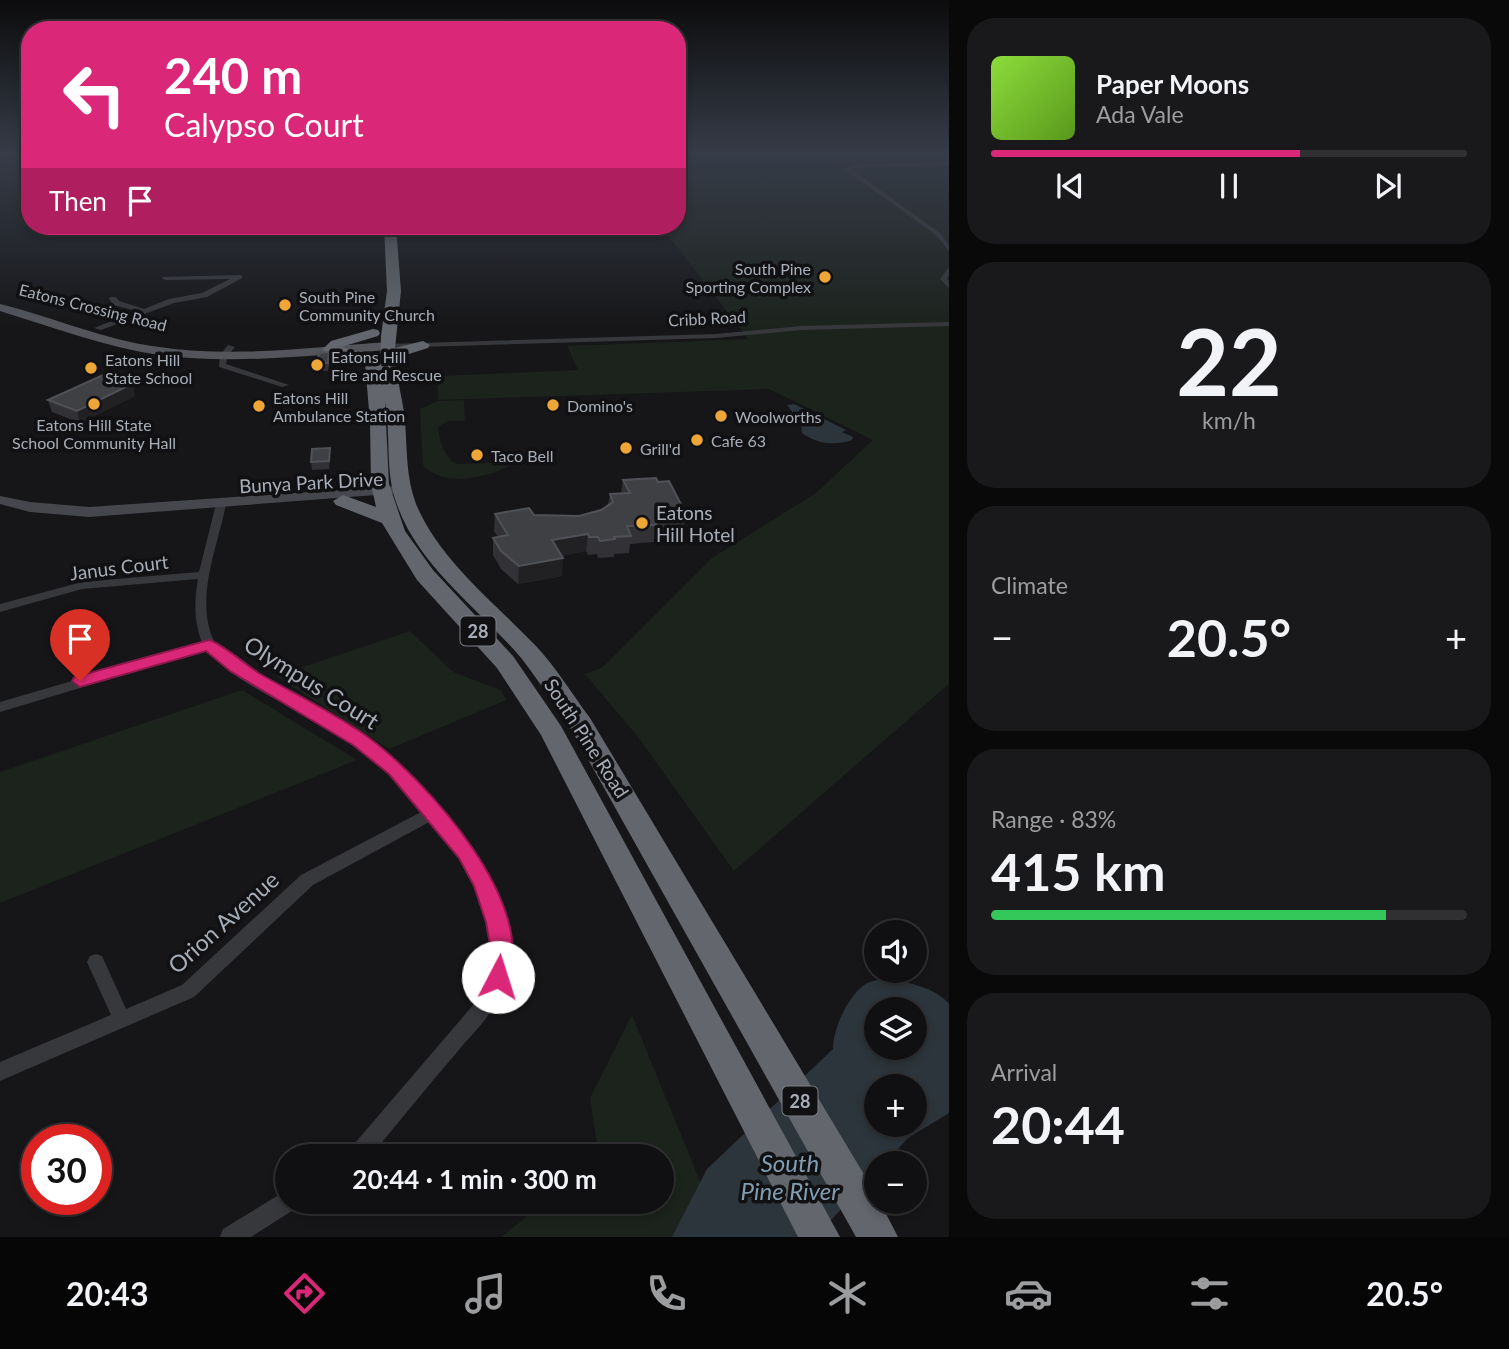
<!DOCTYPE html>
<meta charset="utf-8">
<style>
:root{--surface:#101012;--page:#19191b;--text:#f1f3f6;--muted:#9c9d9f;--line:#303032;--accent:#db2777}
body{margin:0;font-family:Lato,sans-serif;background:var(--page);color:var(--text);height:100vh;display:flex;flex-direction:column;font-size:26px;white-space:nowrap}
*{box-sizing:border-box;margin:0}
p{font-size:23px;color:var(--muted)}
.icon{flex:none;width:38px;height:38px;fill:none;stroke:currentColor;stroke-width:2;stroke-linecap:round;stroke-linejoin:round}
.map{position:relative;flex:1;overflow:hidden}
.details{display:flex;flex-direction:column;gap:18px;padding:18px;background:#09090a;width:560px}
.details>*{flex:none}
.banner{position:absolute;left:21px;top:21px;width:665px;height:214px;border-radius:28px;box-shadow:0 4px 10px #0003,0 0 0 2px var(--line);background:#db2777;color:#fff;overflow:hidden}
.tools{position:absolute;left:864px;top:920px;display:grid;gap:14px}
.tools a{display:grid;place-items:center;width:63px;height:63px;border-radius:50%;background:var(--surface);box-shadow:0 4px 10px #0003,0 0 0 2px var(--line);font-size:35px}
.speed{position:absolute;left:21px;top:1124px;display:flex;gap:14px;font-size:35px;font-weight:700;text-align:center}
.speed>*{display:grid;place-content:center;width:91px;height:91px;border-radius:50%;background:var(--surface);box-shadow:0 4px 10px #0003,0 0 0 2px var(--line);line-height:1}
.speed .limit{border:10px solid #d22;background:#fff;color:#111}
.pin{position:absolute;display:grid;place-items:center;width:60px;height:60px;color:#fff;margin:-72px -30px;border-radius:50% 50% 50% 0;rotate:-45deg;box-shadow:0 0 7px #0007}
.pin .icon{rotate:45deg}
.me{position:absolute;width:77px;margin:-38px;rotate:5deg;stroke-linejoin:round;filter:drop-shadow(0 0 5px #0008)}
.turn{display:flex;align-items:center;gap:24px;height:147px;padding:0 28px;font-size:32px}
.turn .icon{width:91px;height:91px;stroke-width:2.5}
.turn b{display:block;font-size:49px;line-height:60px}
.then{display:flex;align-items:center;height:66px;padding:0 28px;background:#0003;gap:14px;font-size:26px}
.big{font-size:52px;font-weight:700;line-height:1.1}
.details .card{flex:1;display:flex;flex-direction:column;justify-content:center;gap:10px;min-width:0;padding:0 24px;border-radius:28px;background:var(--page)}
.details .dial{align-items:center;gap:0}
.dial b{font-size:91px;line-height:1}
.song{display:flex;align-items:center;gap:21px}
.cover{width:84px;height:84px;border-radius:10px;background:linear-gradient(135deg,hsl(90 70% 55%),hsl(90 70% 35%))}
.played{height:7px;border-radius:4px;background:linear-gradient(90deg,var(--accent) 65%,var(--line) 65%)}
.keys{display:flex;justify-content:space-around;direction:ltr}
.heat{display:flex;justify-content:space-between;align-items:center;font-size:38px;direction:ltr}
.charge{height:10px;border-radius:5px;background:linear-gradient(90deg,#34c759 83%,var(--line) 0)}
.trip{position:absolute;left:275px;top:1144px;width:399px;height:70px;border-radius:35px;background:var(--surface);box-shadow:0 4px 10px #0003,0 0 0 2px var(--line);font-weight:700;line-height:70px;text-align:center}
.tabs{display:flex;height:112px;justify-content:space-around;align-items:center;background:#060607;color:var(--muted)}
.tabs .icon{width:49px;height:49px}
.tabs .selected{color:var(--accent)}
.tabs b{font-size:32px;color:var(--text)}
main{display:flex;flex:1;min-height:0}
.map>svg:first-child{display:block}
.green{fill:#1c221c}
.water{fill:#2c353b;fill-rule:evenodd}
.lines{fill:none;stroke-linecap:round;stroke-linejoin:round}
.street{fill:#37383c;fill-rule:evenodd}
.secondary{fill:#45474c;fill-rule:evenodd}
.primary{fill:#53555b;fill-rule:evenodd}
.highway{fill:#63666d;fill-rule:evenodd}
.wall{fill:#323236}
.shaded-wall{fill:#212124}
.building{fill:#3f4044;stroke:#4f5156;stroke-width:2}
.route{fill:#db2777;stroke:#8e194d;stroke-width:2}
.poi-dot{fill:#eea637;stroke:#111113;stroke-width:2.5}
.labels{text-anchor:middle;dominant-baseline:central;stroke-width:7;stroke-linejoin:round;paint-order:stroke}
.far-poi-label{font-size:16px;fill:#a8aeb7;stroke:#111113;text-anchor:start}
.far-street-label{font-size:16px;fill:#a8aeb7;stroke:#111113}
.shield{fill:#111113;stroke:#7b7f86;stroke-width:2}
.shield-label{font-size:18px;font-weight:bold;fill:#a8aeb7}
.street-label{font-size:19px;fill:#a8aeb7;stroke:#111113}
.poi-label{font-size:19px;fill:#a8aeb7;stroke:#111113;text-anchor:start}
.near-street-label{font-size:23px;fill:#a8aeb7;stroke:#111113}
.near-water-label{font-size:24px;font-style:italic;fill:#809db2;stroke:#111113}
</style>
<main>
<div class="map">
<svg width="949" height="1237" viewBox="0 0 949 1237">
<rect width="100%" height="100%" fill="#161618"/>
<!-- green -->
<path class="green" d="M677,155H949V162L846,164L836,169L949,167V684L734,871L638,737L585,674L603,667L712,558L816,493L873,440L769,389L438,400L437,376L578,370L567,346L748,339L661,226H677Z
M464,400L465,421H448L438,427C439,440 445,459 457,464L516,462C492,477 444,489 423,465L420,409L438,401Z
M410,631L453,672L501,690L506,700L389,749L276,676Z
M242,690L357,760L0,903V772Z
M632,1015L723,1237H501L545,1202H662V1157H599L590,1098Z"/>
<!-- water -->
<path class="water" d="M794,404L846,430L842,432L853,437L852,440C835,446 817,444 802,433L801,424L787,405Z
M885,978C905,982 936,987 949,1004V1113L908,1138L884,1164H877V1171L815,1237H672L707,1169L833,1049C833,1029 847,998 864,985C869,981 879,980 885,978ZM877,1010H915V1048H877ZM877,1087H915V1125H877Z"/>
<g class="lines">
<!-- street -->
<path class="street" d="M949,162V166L855,168L851,169L940,233L949,245V251L936,235L844,169L854,164Z
M949,267V275L947,279L949,282V288L940,279Z
M240,275L242,276V278L207,297L174,303L101,330L94,328L137,311L113,305L109,299L110,297H116L119,301L144,309L169,299L202,293L230,279L165,280L162,278L163,277Z
M949,322V326L801,330L716,338L388,348L384,346L388,344L716,334L801,326Z
M228,345L235,347L228,355L226,364L289,385L282,387L219,367L220,355Z
M221,501L226,504C218,546 195,597 213,639C225,666 301,699 327,714C401,755 463,821 496,899C503,914 510,932 511,950C511,969 502,988 494,1005C486,1022 470,1036 458,1051C428,1086 399,1121 370,1157H346L349,1150L480,997L491,966L493,943L485,911L461,860L433,820L313,885L194,997L0,1081V1062L111,1015L87,962L90,956L96,954L102,956L126,1009L182,985L301,875L425,810C396,778 363,748 326,726C288,703 235,684 207,650L0,712V702L202,643C194,621 194,602 198,579L82,589L0,612V604L82,582L199,572L216,504Z
M287,1190V1202H297L295,1209L251,1237H220L223,1229Z"/>
<!-- secondary -->
<path class="secondary" d="M397,486L402,487L404,490L402,493L89,517L30,512L0,504V496L30,502L89,507Z"/>
<!-- primary -->
<path class="primary" d="M0,304C53,317 104,340 159,347C235,358 312,347 388,342L394,346L388,350C312,355 235,365 159,355C105,347 52,327 0,311Z"/>
<!-- highway -->
<path class="highway" d="M384,226H396L401,291L395,348L423,341L430,345L428,348L396,358C396,379 403,399 405,420C407,448 406,478 416,504C440,561 494,602 536,646C556,667 572,694 590,718L877,1196V1202H880L898,1237H856L571,729C555,706 539,681 522,659C480,609 418,567 396,502C385,470 391,435 385,402L389,484L405,531L433,570L513,656L561,726L840,1237H798L541,735L497,668L417,580L382,523L336,505L333,501L343,495L376,507L371,484L370,422L365,363L325,352L323,349L331,341L373,329L378,330L380,333L378,336L341,347L377,357L380,366L381,336L387,291Z"/>
</g>
<!-- wall -->
<path class="wall" d="M329,352L330,360L328,371H318L317,363Z
M132,384L135,396L80,423L52,412L48,400Z
M330,448V456L329,469L312,470L311,462Z
M623,480L686,514L683,532H673L672,536L655,537L654,542L630,544L629,553L614,554V557L598,558L597,554L588,555L586,551L562,556V576L518,584L501,569L493,555V538L498,537L494,531L495,514L579,516L601,510L608,505L610,494L621,493Z"/>
<!-- shaded-wall -->
<path class="shaded-wall" d="M132,384L135,396L80,423L77,411Z
M588,534L586,551L551,558L552,540Z
M563,558L562,576L518,584L519,566Z"/>
<!-- building -->
<path class="building" d="M329,352L328,363H317L319,353Z
M103,375L132,384L77,411L48,400Z
M330,448L329,461L311,462L312,449Z
M656,478L658,482L669,481L686,514L674,515L675,519L655,520L657,525L627,526L631,536L614,537L615,539L600,541L598,537H589L588,534L552,540L563,558L519,566L501,551L493,538L508,535L495,514L529,508L534,515L579,516L601,510L613,502L610,494L630,493L623,480Z"/>
<!-- sky -->
<linearGradient id="sky" x2="0" y2="1"><stop stop-color="#0c0c0d"/><stop offset="0.47" stop-color="#363c48"/><stop offset="1" stop-color="#363c48" stop-opacity="0"/></linearGradient>
<rect width="949" height="328" fill="url(#sky)"/>
<!-- route -->
<path class="route" d="M209,640C222,643 248,667 262,675C297,695 336,714 368,737C426,780 542,907 506,984L498,987L490,984L487,977L491,951L486,922L474,886L459,858L389,774L353,745L230,671L206,651L80,687L72,681L74,677Z"/>
<!-- markers -->
<g class="poi-dot">
<circle cx="825" cy="277" r="7"/>
<circle cx="285" cy="305" r="7"/>
<circle cx="317" cy="365" r="7"/>
<circle cx="91" cy="368" r="7"/>
<circle cx="94" cy="404" r="7"/>
<circle cx="553" cy="405" r="7"/>
<circle cx="259" cy="406" r="7"/>
<circle cx="721" cy="416" r="7"/>
<circle cx="697" cy="440" r="7"/>
<circle cx="626" cy="448" r="7"/>
<circle cx="477" cy="455" r="7"/>
<circle cx="642" cy="523" r="7"/>
</g>
<g class="labels">
<!-- far-poi labels -->
<g class="far-poi-label">
<text x="811" y="268" text-anchor="end">South Pine<tspan x="811" dy="18">Sporting Complex</tspan></text>
<text x="299" y="296">South Pine<tspan x="299" dy="18">Community Church</tspan></text>
<text x="331" y="356">Eatons Hill<tspan x="331" dy="18">Fire and Rescue</tspan></text>
<text x="105" y="359">Eatons Hill<tspan x="105" dy="18">State School</tspan></text>
<text x="273" y="397">Eatons Hill<tspan x="273" dy="18">Ambulance Station</tspan></text>
<text x="567" y="405">Domino's</text>
<text x="735" y="416">Woolworths</text>
<text x="94" y="424" text-anchor="middle">Eatons Hill State<tspan x="94" dy="18">School Community Hall</tspan></text>
<text x="711" y="440">Cafe 63</text>
<text x="640" y="448">Grill'd</text>
<text x="491" y="455">Taco Bell</text>
</g>
<!-- far-street labels -->
<g class="far-street-label">
<text transform="translate(93 307) rotate(14)">Eatons Crossing Road</text>
<text transform="translate(707 318) rotate(-3)">Cribb Road</text>
</g>
<!-- shield labels -->
<g class="shield">
<rect x="460.5" y="616.5" width="35" height="29" rx="5"/>
<rect x="782.5" y="1086.5" width="35" height="29" rx="5"/>
</g>
<g class="shield-label">
<text x="478" y="631">28</text>
<text x="800" y="1101">28</text>
</g>
<!-- street labels -->
<g class="street-label">
<text transform="translate(311 482) rotate(-3)">Bunya Park Drive</text>
<text transform="translate(119 567) rotate(-7)">Janus Court</text>
<text transform="translate(587 738) rotate(57)">South Pine Road</text>
</g>
<!-- poi labels -->
<g class="poi-label">
<text x="656" y="512">Eatons<tspan x="656" dy="22">Hill Hotel</tspan></text>
</g>
<!-- near-street labels -->
<g class="near-street-label">
<text transform="translate(312 682) rotate(32)">Olympus Court</text>
<text transform="translate(223 922) rotate(-42)">Orion Avenue</text>
</g>
<!-- near-water labels -->
<g class="near-water-label">
<text x="790" y="1162">South<tspan x="790" dy="28">Pine River</tspan></text>
</g>
</g>
</svg>
<div class="tools">
<a><svg class="icon" aria-label="sound" viewBox="0 0 24 24"><path d="M4 9h4l5-4v14l-5-4H4zM17 9q2 3 0 6"/></svg></a>
<a><svg class="icon" aria-label="layers" viewBox="0 0 24 24"><path d="M12 4l9 5-9 5-9-5zM3 14l9 5 9-5"/></svg></a>
<a>+</a>
<a>−</a>
</div>
<div class="speed"><div class="limit">30</div></div>
<div class="pin" style="left:80px;top:681px;background:#d93025"><svg class="icon" aria-label="arrive" viewBox="0 0 24 24"><path d="M6 21V4h12l-3 4 3 4H6"/></svg></div>
<svg class="me" style="left:498px;top:977px" viewBox="-20 -20 40 40"><circle r="19" fill="#fff"/><path d="M0-13L10 11 0 6-10 11z" fill="#db2777"/></svg>
<div class="trip">20:44 · 1 min · 300 m</div>
<div class="banner">
<div class="turn"><svg class="icon" aria-label="left" viewBox="0 0 24 24"><path d="M17 20v-9H6M10 6l-5 5 5 5"/></svg><div><b>240 m</b>Calypso Court</div></div>
<div class="then">Then<svg class="icon" aria-label="arrive" viewBox="0 0 24 24"><path d="M6 21V4h12l-3 4 3 4H6"/></svg></div>
</div>
</div>
<section class="details">
<div class="card">
<div class="song"><i class="cover"></i><div><b>Paper Moons</b><p>Ada Vale</p></div></div>
<div class="played"></div>
<div class="keys"><svg class="icon" aria-label="previous" viewBox="0 0 24 24"><path d="M18 5L8 12l10 7zM5 5v14"/></svg><svg class="icon" aria-label="pause" viewBox="0 0 24 24"><path d="M8 5v14M16 5v14"/></svg><svg class="icon" aria-label="next" viewBox="0 0 24 24"><path d="M6 5l10 7-10 7zM19 5v14"/></svg></div>
</div>
<div class="card dial"><b>22</b><p>km/h</p></div>
<div class="card"><p>Climate</p>
<div class="heat"><a>−</a><b class="big">20.5°</b><a>+</a></div>
</div>
<div class="card"><p>Range · 83%</p><b class="big">415 km</b><div class="charge"></div></div>
<div class="card"><p>Arrival</p><b class="big">20:44</b></div>
</section>
</main>
<nav class="tabs">
<b>20:43</b>
<svg class="icon selected" aria-label="directions" viewBox="0 0 24 24"><path d="M12 3l9 9-9 9-9-9zM9 14v-3h6M13 9l2 2-2 2"/></svg>
<svg class="icon" aria-label="music" viewBox="0 0 24 24"><path d="M9 18V5l10-2v13"/><circle cx="6" cy="18" r="3"/><circle cx="16" cy="16" r="3"/></svg>
<svg class="icon" aria-label="phone" viewBox="0 0 24 24"><path d="M5 4h4l2 5-3 2q2 4 5 5l2-3 5 2v4C11 20 4 13 5 4z"/></svg>
<svg class="icon" aria-label="climate" viewBox="0 0 24 24"><path d="M12 3v18M4 7l16 10M4 17L20 7"/></svg>
<svg class="icon" aria-label="car" viewBox="0 0 24 24"><path d="M5 17H2v-5l4-1 3-4h7l3 4 3 1v5h-3M9 17h6M6 11h13"/><circle cx="7" cy="17" r="2"/><circle cx="17" cy="17" r="2"/></svg>
<svg class="icon" aria-label="filters" viewBox="0 0 24 24"><path d="M4 7h16M4 17h16"/><circle cx="9" cy="7" r="2"/><circle cx="15" cy="17" r="2"/></svg>
<b>20.5°</b>
</nav>
